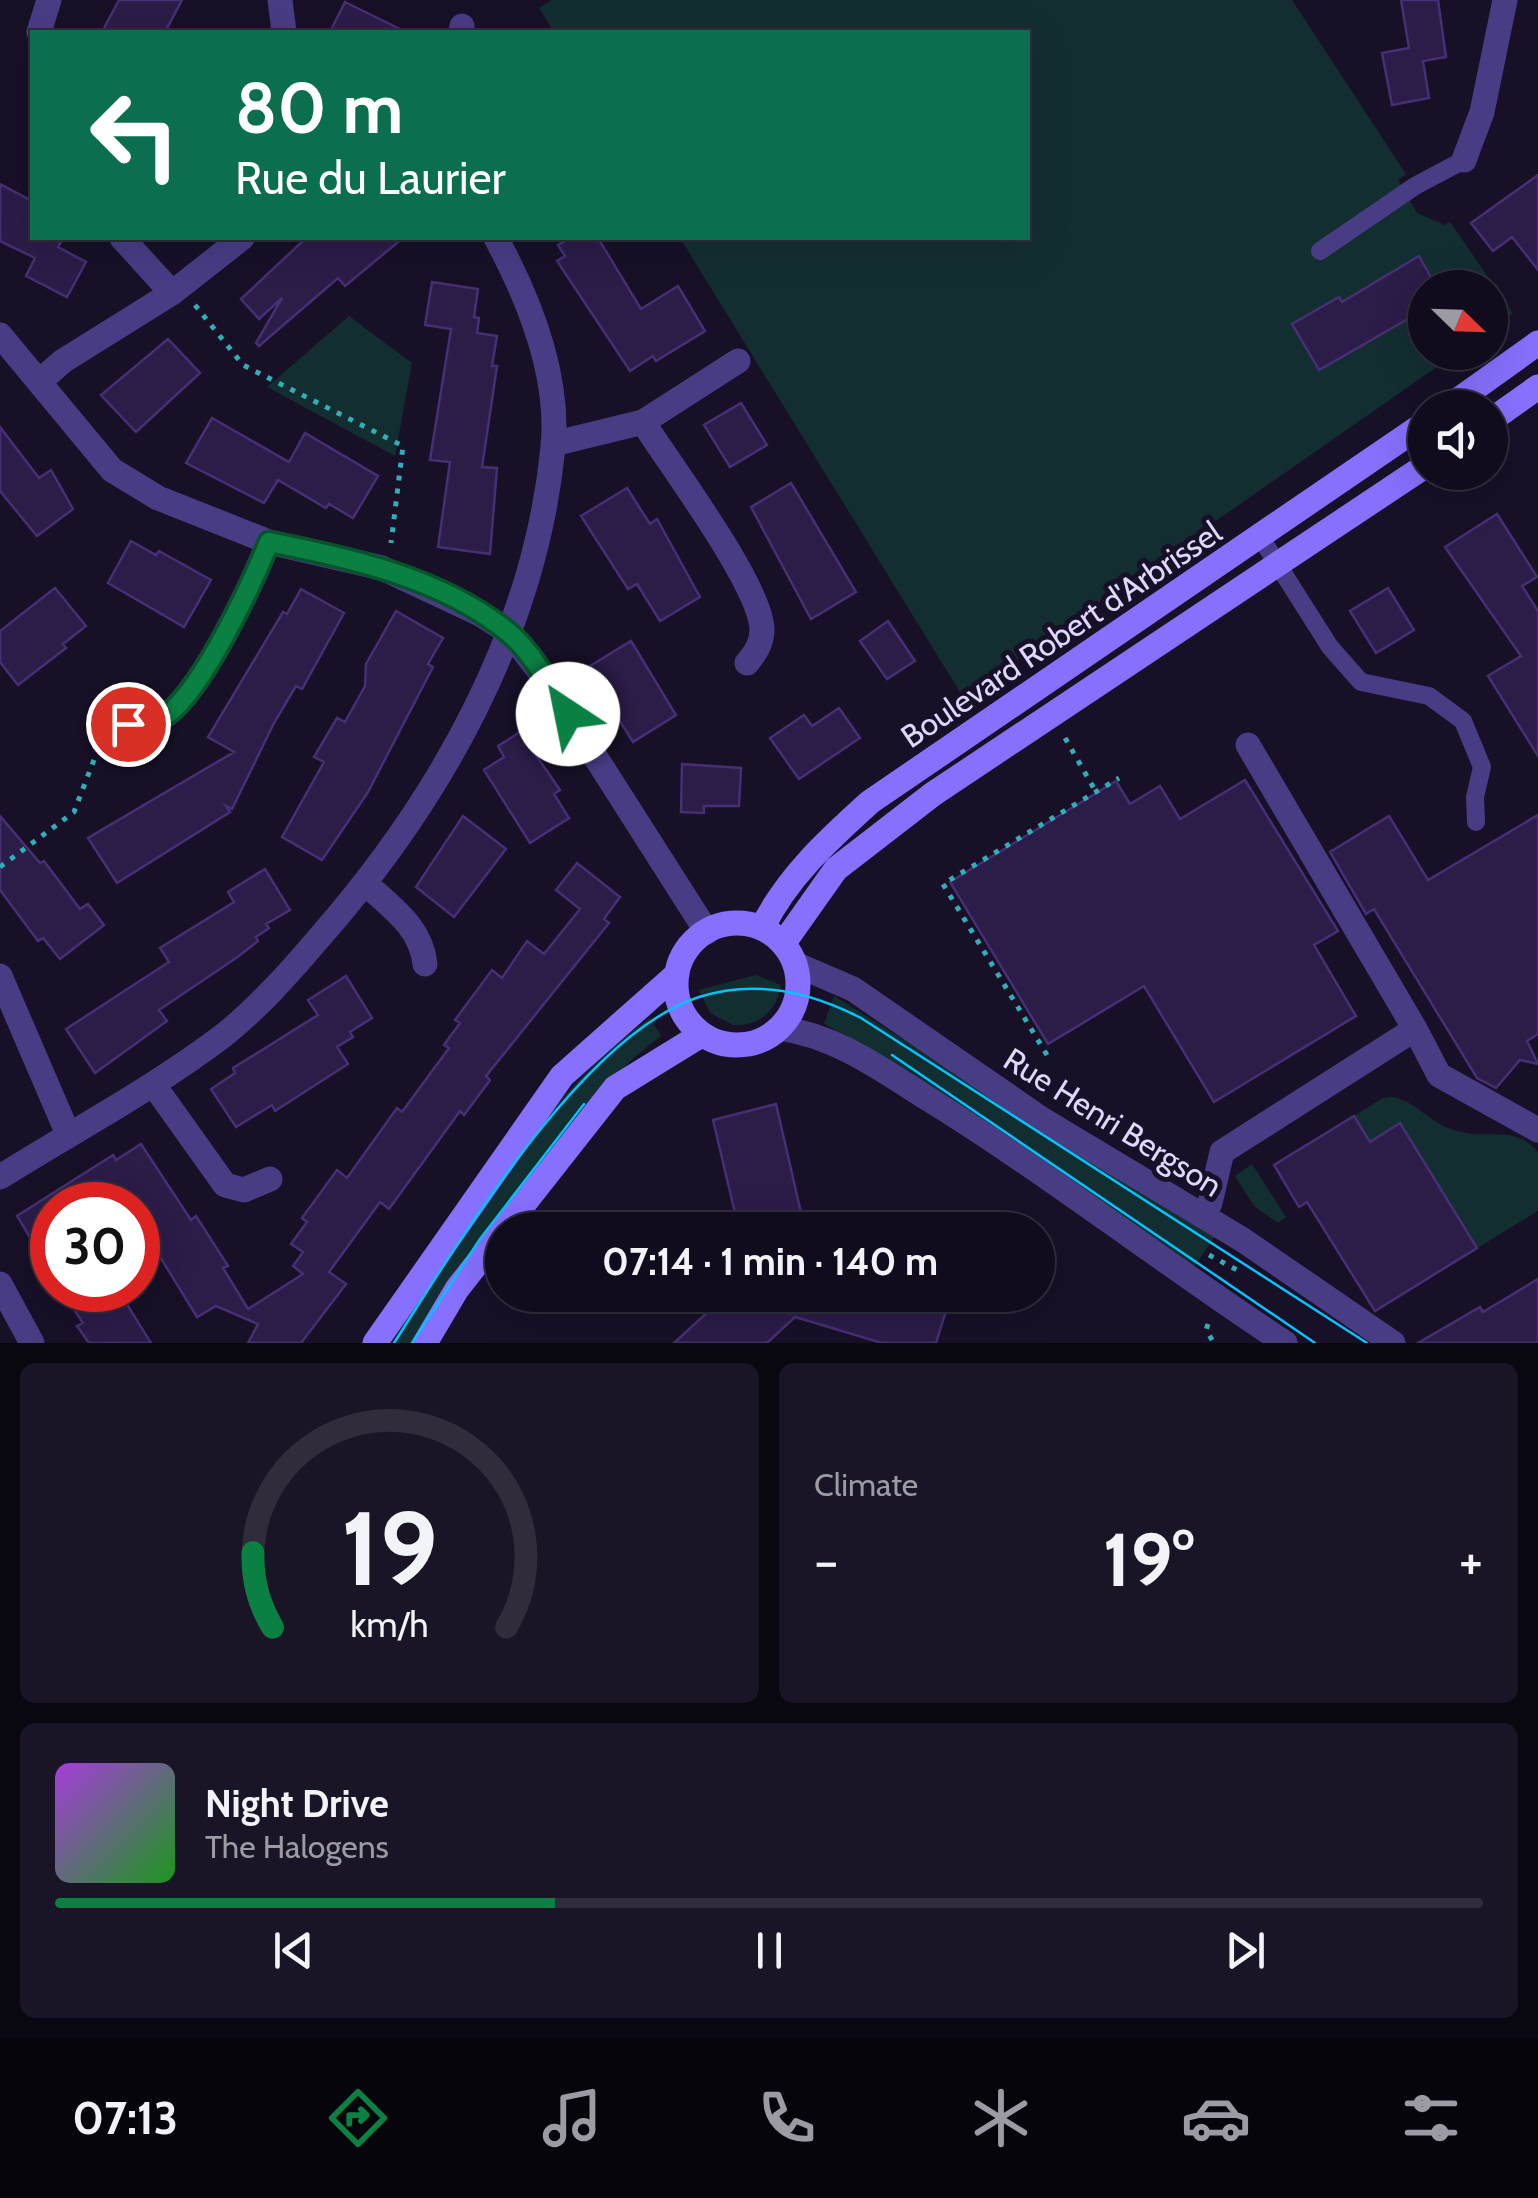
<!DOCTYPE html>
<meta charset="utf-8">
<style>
:root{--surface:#110c1d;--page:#1a1526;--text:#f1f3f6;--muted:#9c9ba4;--line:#302c3b;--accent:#0b8043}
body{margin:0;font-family:Cabin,sans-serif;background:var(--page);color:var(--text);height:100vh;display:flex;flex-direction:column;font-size:38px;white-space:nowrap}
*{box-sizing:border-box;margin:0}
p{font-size:32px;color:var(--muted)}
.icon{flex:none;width:55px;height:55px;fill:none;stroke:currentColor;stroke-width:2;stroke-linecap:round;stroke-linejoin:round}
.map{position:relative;height:1343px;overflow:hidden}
.panel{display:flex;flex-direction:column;gap:20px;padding:20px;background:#090710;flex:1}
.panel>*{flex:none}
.guide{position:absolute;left:30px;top:30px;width:1000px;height:210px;border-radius:0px;box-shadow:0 10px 40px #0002,0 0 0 2px var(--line);background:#0b6e4f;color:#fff;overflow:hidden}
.needle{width:65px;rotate:113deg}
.controls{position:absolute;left:1408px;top:270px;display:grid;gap:20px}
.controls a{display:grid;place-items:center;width:100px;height:100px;border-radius:50%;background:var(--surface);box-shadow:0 10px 40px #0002,0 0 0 2px var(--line);font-size:50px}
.speed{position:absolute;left:30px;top:1182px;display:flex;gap:20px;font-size:50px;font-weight:700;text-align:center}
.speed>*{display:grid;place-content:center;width:130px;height:130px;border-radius:50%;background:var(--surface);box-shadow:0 10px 40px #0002,0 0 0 2px var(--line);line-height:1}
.speed .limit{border:15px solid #d22;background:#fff;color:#111}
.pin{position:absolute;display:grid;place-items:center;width:85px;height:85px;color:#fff;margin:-42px;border:5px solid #fff;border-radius:50%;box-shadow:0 2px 10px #0007}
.me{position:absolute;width:110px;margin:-55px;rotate:326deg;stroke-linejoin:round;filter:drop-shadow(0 0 8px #0008)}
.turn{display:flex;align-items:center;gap:35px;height:210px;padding:0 40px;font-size:45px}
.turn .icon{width:130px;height:130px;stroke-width:2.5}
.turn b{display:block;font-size:70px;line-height:85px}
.big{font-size:75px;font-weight:800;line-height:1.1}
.panel .card{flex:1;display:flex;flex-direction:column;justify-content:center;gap:15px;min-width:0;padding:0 35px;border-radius:15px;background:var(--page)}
.panel .dial{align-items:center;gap:0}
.dial svg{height:260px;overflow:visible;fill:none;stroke:var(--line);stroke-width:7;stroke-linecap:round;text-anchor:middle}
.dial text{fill:var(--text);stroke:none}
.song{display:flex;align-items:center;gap:30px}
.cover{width:120px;height:120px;border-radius:15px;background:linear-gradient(135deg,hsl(280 70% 55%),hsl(120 70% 35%))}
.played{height:10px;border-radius:5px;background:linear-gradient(90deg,var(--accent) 35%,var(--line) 35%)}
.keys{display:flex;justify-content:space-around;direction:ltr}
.heat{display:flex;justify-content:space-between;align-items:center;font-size:55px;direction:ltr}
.panel .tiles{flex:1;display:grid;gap:20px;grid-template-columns:1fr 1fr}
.card:last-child{grid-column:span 2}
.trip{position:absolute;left:485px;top:1212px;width:570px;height:100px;border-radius:50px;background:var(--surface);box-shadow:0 10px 40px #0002,0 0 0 2px var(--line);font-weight:800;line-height:100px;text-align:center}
.tabs{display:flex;height:160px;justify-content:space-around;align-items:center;background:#07050c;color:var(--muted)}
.tabs .icon{width:70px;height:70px}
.tabs .selected{color:var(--accent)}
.tabs b{font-size:45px;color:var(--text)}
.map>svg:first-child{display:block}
.green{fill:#132e31}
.building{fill:#2b1c48;stroke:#462f74;stroke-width:2.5}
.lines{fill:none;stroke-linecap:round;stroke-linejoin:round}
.path{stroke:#32aeb8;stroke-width:5;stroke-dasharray:5 8;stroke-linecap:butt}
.lane{stroke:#483c85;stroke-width:18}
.street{stroke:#483c85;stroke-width:25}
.secondary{stroke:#8670fd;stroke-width:25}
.tram{stroke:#07c2fb;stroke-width:2.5}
.route-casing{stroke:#07532c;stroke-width:25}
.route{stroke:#0b8043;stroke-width:18}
.labels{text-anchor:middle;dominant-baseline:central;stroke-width:10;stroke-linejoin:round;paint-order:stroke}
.street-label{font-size:32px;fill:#e1d7fe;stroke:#171027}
</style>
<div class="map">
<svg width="1538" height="1343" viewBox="0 0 1538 1343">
<rect width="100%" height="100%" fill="#171027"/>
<!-- green -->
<path class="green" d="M552,0H1292L1406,174L1398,180L1417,213L1445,225L1450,222L1513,313L1490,329V288H1425V352L1457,353L963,697L680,238H1028V32H554L539,8Z
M349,316L412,363L395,456L267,387Z
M756,975L781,985C777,1012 759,1026 733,1025L710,1013L699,990Z
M834,996L1216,1235L1192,1270L878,1053L824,1024Z
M650,1018L661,1036C557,1116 486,1234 415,1343H392C460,1233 544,1093 650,1018Z
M1394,1097C1418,1103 1432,1125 1457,1131C1487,1140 1515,1124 1538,1152V1211L1374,1311L1307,1203L1299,1207L1274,1165L1383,1098Z
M1252,1164L1286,1217L1278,1223L1254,1206L1235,1176Z"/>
<!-- building -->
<path class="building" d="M119,0H182L165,32H102Z
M1401,0H1438L1446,57L1423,61L1429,98L1392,105L1382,53L1409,48Z
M345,2L406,32H330Z
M1538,175V270L1512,237L1493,251L1471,223Z
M0,184L32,201V238H63L58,247L86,262L67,297L26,276L35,258L0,241Z
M306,238H403L345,286L338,278L259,346L256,343L282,298L259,319L241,299Z
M571,238H598L641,309L678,286L705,331L656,361L653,356L630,371L557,261L565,256L558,245Z
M1419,256L1437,288H1425V309L1319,370L1292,324L1339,297L1342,302Z
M432,282L478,289L474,317L479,318L477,333L497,336L492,366H497L482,467L497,468L490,554L438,547L450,462L430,460L451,329L425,325Z
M168,339L200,373L136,432L101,395Z
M741,403L767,445L730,467L704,425Z
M212,418L289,462L305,433L378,476L353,518L329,504L326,508L278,480L264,503L186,463Z
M0,427L39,478L51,470L73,509L37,536L0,491Z
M791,483L856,592L811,619L751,507Z
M627,488L650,524L657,519L700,597L660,621L637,584L628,589L581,516Z
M1497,514L1537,577L1522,586L1538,611V756L1488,676L1521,656L1445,547Z
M131,541L156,555L159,551L211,580L184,627L108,583Z
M55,588L86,626L63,644L66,648L18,685L0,662V631Z
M1388,588L1414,630L1376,653L1350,611Z
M301,589L344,613L302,689L296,686L274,723L232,809L226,806L230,812L117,883L88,838L234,752L208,737L283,612L287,614Z
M396,611L443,638L428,664L433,667L368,792L322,860L282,837L324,762L314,757L337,718L345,722L365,686L366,664Z
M888,621L915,661L887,679L860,641Z
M631,641L676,715L633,742L601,691L604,689L590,666Z
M839,708L860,738L799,779L770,738L804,715L812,726Z
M520,732L560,790L554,794L569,818L530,843L484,770L504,757L498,746Z
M682,764L741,768L739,806H704V813L681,812Z
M1245,780L1338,931L1314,945L1356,1016L1214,1102L1144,986L1048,1044L950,882L1116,781L1130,804L1160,786L1180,819Z
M1538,815V1034L1527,1041L1538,1064L1520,1060L1496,1088L1477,1078L1374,909L1366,914L1330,852L1389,816L1428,880Z
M0,816L40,863L44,861L80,909L88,904L104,925L60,959L43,938L38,941L0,890Z
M463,816L506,849L454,917L416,887Z
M577,863L620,897L604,919L609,923L486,1076L490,1080L464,1115L460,1111L389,1209L380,1202L329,1272L346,1284L301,1343H248L258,1324L216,1306L197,1317L138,1221V1205H52V1274L17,1216L113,1155L116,1160L141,1144L191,1220L196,1216L228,1266L223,1268L248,1309L303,1274L293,1266L303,1252L291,1244L307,1222L302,1218L337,1170L347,1178L397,1108L402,1112L449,1048L444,1045L460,1023L455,1020L492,970L502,978L527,941L544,954L580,909L556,890Z
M265,869L290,910L266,924L269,928L256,937L258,941L236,958L159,1010L167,1021L95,1073L66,1029L169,962L160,948L234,902L228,892Z
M346,976L372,1018L350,1032L353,1037L337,1047L348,1064L275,1111L272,1105L236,1127L211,1089L235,1073L233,1068L318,1015L308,1000Z
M776,1104L805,1230H739L713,1120Z
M1354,1116L1370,1142L1400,1123L1477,1248L1375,1311L1307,1202L1299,1207L1274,1165Z
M1538,1279V1343H1418L1480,1307L1483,1312Z
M61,1290H118L151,1343H89L77,1326L83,1323Z
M726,1295H951L936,1343H882L795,1317L767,1343H674Z"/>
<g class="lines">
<!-- path -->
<path class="path" d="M195,305L243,365L403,446L391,543
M1065,738L1096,792
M0,867L74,812L97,752
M1047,1055L943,884L1119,778
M1209,1255L1237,1270
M1208,1324L1206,1330L1214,1343"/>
<!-- lane -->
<path class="lane" d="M1320,251L1415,186L1464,160
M1261,538L1330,647L1361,682L1429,696L1463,721L1482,767L1475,797L1476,822"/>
<!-- street -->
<path class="street" d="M280,0L284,32
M39,32L49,0
M461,32L462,26
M1464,160L1482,112L1505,0
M122,238L172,293
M0,335L112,470L158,498L269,542L382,568L480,614L510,633L547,681L707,932
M40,381L63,361L172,293L242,238
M643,422L738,361
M553,444L643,422C670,465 760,584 762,629C762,643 756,652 747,663
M105,729C122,726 143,725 159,719C197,704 253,581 269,542
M1248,745L1415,1029
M366,884C392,908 421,927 425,964
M795,964L853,989L1043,1120L1243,1240L1393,1343
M0,976L68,1134
M780,1028C837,1036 882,1070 930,1100C1052,1176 1165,1264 1285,1343
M153,1084L225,1185L244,1190L270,1179
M0,1177C75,1130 153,1089 224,1035C259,1007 290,972 319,938C440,800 535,632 553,447C560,375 529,299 496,238
M1210,1203L1222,1152L1415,1029L1439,1075L1538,1130
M0,1284L32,1343"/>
<!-- secondary -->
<path class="secondary" d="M1447,408L1538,343
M1490,421L1538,387
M676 984a61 61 0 1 1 122 0a61 61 0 1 1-122 0Z
M762,928C787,877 828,840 870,802L1425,423
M783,944L836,869L933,794L1425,466
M375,1343L562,1076L677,974
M425,1343L457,1289L615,1088L701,1035"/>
<!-- tram -->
<path class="tram" d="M892,1055L1315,1343
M394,1343C459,1242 582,1035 699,997C756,979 810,992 861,1018L1367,1343
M412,1343L480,1239L584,1104"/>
</g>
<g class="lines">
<!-- route casing -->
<g class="route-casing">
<path id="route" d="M128,724C137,723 150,723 159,719C197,704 253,581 269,542C350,558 442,578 508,632C532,652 551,687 568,714"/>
</g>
<!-- route -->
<use href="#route" class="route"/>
</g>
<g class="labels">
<!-- street labels -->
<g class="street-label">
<text transform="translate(1061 634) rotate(-34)">Boulevard Robert d'Arbrissel</text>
<text transform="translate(1113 1122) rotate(32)">Rue Henri Bergson</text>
</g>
</g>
</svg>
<div class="controls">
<a><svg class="needle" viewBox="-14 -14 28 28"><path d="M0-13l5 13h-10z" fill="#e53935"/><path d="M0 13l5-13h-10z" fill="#9c9ba4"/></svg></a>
<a><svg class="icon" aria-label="sound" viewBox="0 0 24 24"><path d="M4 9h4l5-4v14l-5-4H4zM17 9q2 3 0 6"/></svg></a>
</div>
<div class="speed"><div class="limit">30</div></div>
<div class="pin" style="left:128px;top:724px;background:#d93025"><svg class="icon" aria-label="arrive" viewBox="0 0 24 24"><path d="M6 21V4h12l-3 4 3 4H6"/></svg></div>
<svg class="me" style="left:568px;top:714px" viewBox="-20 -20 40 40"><circle r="19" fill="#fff"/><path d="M0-13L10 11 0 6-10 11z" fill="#0b8043"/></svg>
<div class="trip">07:14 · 1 min · 140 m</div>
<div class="guide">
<div class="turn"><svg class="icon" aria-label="left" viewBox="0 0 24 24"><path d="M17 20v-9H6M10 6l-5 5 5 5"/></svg><div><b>80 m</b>Rue du Laurier</div></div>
</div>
</div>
<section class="panel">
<div class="tiles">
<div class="card dial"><svg viewBox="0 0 100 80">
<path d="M14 69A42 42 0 1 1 86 69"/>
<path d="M14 69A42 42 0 0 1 8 46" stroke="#0b8043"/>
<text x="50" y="56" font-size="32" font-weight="700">19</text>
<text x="50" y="72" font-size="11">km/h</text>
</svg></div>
<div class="card"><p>Climate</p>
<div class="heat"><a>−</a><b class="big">19°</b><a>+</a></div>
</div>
<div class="card">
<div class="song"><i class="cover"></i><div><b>Night Drive</b><p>The Halogens</p></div></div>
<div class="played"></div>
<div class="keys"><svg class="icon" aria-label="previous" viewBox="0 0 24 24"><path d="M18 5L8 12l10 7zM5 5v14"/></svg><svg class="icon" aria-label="pause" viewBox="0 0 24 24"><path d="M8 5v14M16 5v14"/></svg><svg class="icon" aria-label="next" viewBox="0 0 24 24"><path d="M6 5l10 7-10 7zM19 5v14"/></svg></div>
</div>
</div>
</section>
<nav class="tabs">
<b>07:13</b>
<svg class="icon selected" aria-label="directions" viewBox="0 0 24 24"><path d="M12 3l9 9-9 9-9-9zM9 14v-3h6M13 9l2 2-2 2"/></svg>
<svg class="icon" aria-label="music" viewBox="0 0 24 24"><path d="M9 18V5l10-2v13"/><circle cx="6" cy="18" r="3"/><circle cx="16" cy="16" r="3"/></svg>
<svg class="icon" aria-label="phone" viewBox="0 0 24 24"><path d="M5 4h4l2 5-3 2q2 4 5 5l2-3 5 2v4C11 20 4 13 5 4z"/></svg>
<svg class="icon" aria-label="climate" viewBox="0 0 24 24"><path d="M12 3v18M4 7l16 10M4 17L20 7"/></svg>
<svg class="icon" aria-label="car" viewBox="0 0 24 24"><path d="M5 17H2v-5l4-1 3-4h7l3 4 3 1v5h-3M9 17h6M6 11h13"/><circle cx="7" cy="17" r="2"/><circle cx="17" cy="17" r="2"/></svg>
<svg class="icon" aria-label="filters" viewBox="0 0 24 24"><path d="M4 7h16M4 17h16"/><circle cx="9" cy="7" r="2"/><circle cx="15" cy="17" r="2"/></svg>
</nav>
